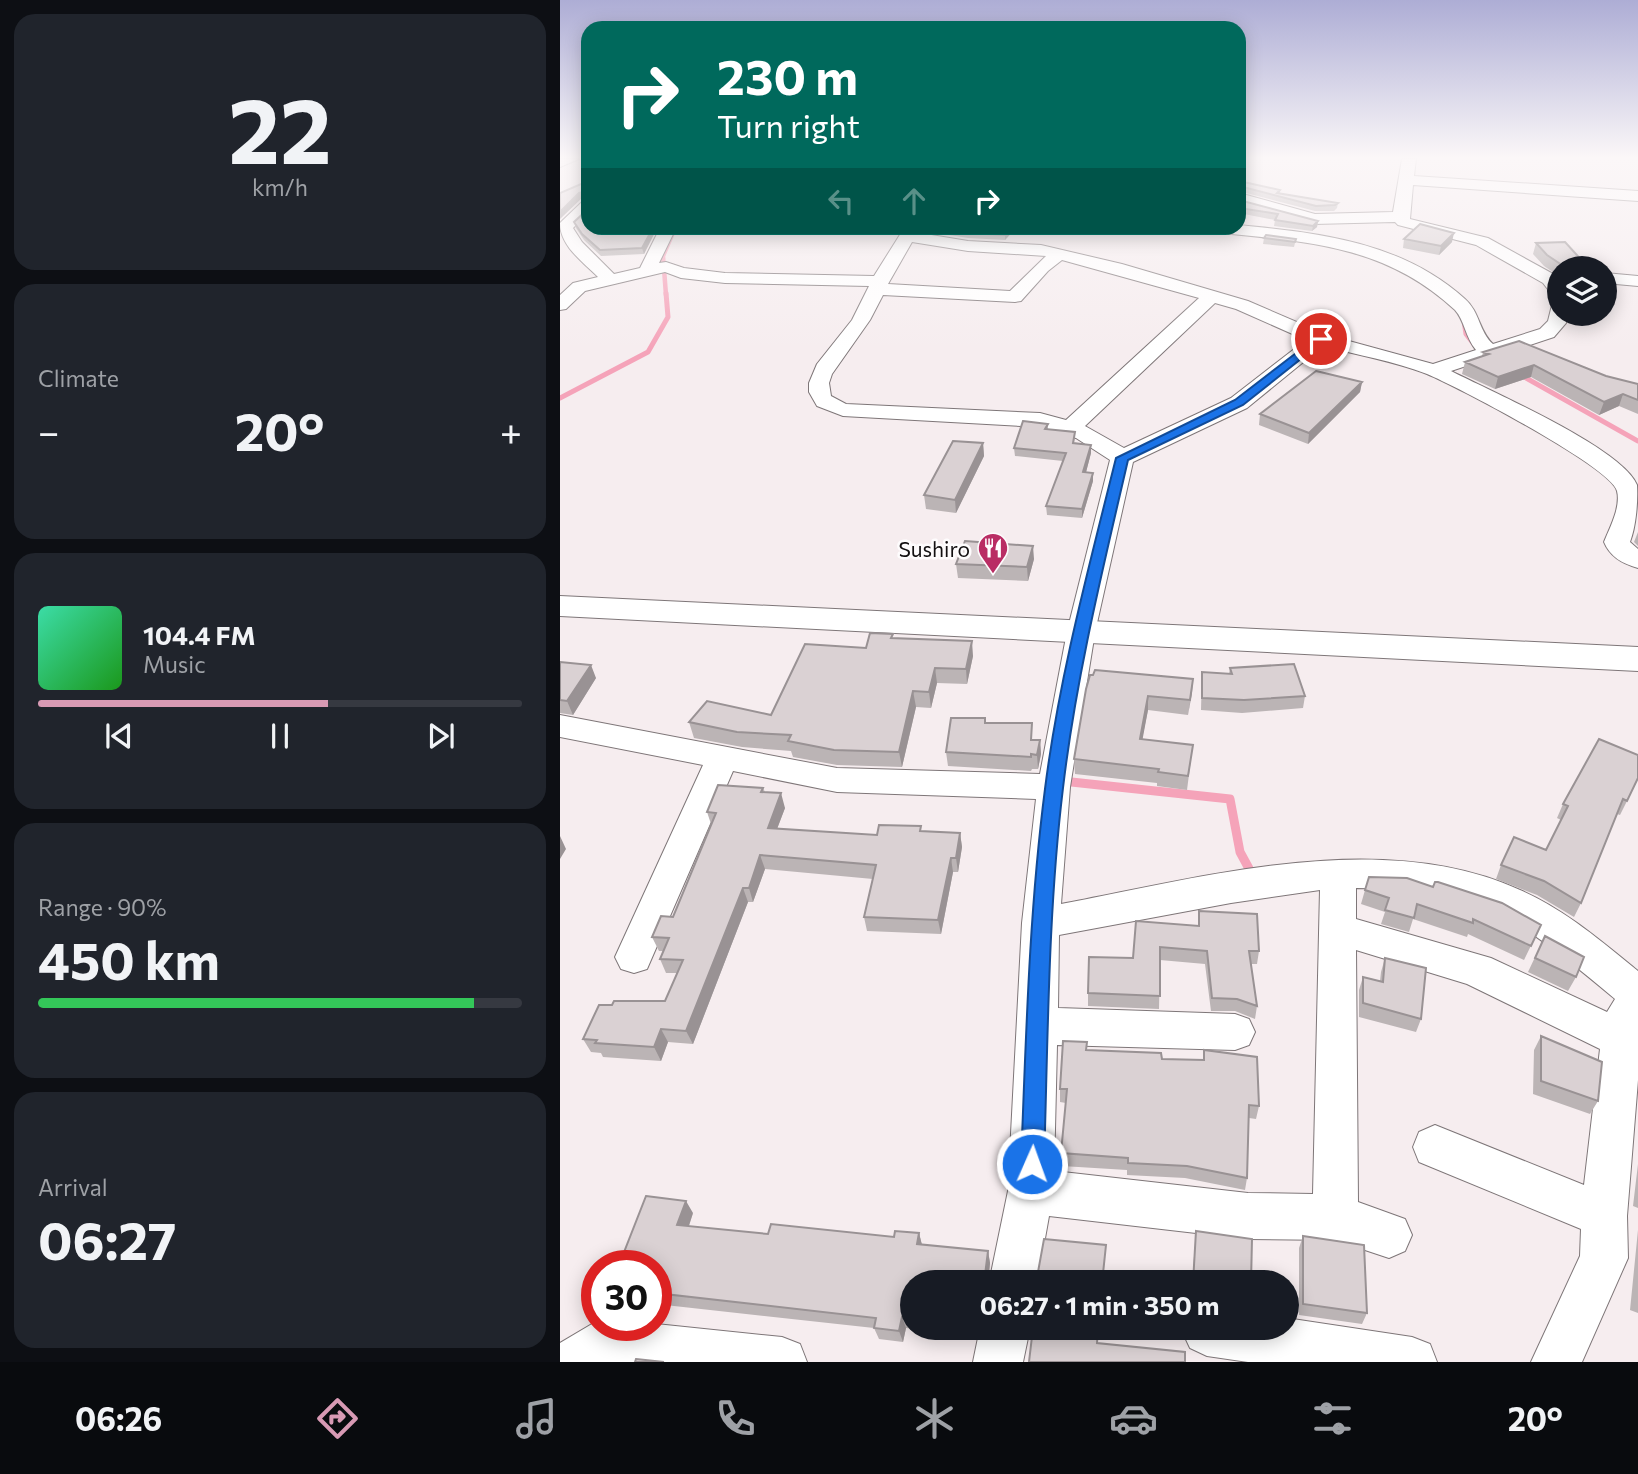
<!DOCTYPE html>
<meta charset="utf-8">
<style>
:root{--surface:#171b24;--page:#20242c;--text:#f1f3f6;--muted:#9ea1a6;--line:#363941;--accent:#d89ab4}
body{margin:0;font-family:Commissioner,sans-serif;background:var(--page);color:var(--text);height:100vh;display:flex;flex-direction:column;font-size:26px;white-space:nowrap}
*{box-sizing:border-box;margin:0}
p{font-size:23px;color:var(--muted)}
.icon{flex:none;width:38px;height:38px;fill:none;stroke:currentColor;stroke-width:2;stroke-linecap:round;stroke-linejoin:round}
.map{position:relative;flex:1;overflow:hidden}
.side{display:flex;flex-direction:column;gap:14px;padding:14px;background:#0d0f14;width:560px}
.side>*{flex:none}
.guide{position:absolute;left:21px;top:21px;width:665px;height:214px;border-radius:21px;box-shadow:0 4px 18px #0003;background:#00695c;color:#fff;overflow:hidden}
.buttons{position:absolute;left:987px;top:256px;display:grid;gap:14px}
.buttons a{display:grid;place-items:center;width:70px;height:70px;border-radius:50%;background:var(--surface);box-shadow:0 4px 18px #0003;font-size:35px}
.speed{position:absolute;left:21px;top:1250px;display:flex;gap:14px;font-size:35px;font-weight:700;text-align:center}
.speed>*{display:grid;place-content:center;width:91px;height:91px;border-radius:50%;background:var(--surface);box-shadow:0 4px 18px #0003;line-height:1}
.speed .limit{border:10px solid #d22;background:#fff;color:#111}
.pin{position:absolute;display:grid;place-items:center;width:60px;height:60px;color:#fff;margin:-30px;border:4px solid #fff;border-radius:50%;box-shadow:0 2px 7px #0007}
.me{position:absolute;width:77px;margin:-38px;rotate:2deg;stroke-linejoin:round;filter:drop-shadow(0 0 5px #0008)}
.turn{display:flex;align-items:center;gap:24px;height:147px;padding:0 21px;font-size:32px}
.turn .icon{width:91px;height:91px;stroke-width:2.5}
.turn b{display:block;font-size:49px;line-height:60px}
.lanes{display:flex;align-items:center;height:66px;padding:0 21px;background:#0003;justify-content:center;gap:35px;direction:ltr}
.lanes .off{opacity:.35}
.big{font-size:52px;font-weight:700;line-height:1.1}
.side .widget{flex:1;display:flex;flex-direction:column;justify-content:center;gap:10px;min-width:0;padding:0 24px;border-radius:21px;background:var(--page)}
.side .dial{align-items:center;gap:0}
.dial b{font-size:91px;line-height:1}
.song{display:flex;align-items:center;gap:21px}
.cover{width:84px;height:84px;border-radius:10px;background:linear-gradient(135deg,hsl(160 70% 55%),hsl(120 70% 35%))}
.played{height:7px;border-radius:4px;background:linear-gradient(90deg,var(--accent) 60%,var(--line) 60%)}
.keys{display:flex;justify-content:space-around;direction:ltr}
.heat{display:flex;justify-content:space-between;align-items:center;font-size:38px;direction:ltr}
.charge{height:10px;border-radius:5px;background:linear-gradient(90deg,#34c759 90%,var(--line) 0)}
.trip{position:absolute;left:340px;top:1270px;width:399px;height:70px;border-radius:35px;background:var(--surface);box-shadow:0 4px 18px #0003;font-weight:700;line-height:70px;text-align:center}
.menu{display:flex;height:112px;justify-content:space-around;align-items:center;background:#090b0e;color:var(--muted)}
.menu .icon{width:49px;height:49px}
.menu .selected{color:var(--accent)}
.menu b{font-size:32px;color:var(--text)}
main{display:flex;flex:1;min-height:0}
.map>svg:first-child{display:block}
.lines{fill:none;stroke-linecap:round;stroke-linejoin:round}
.stream-far2{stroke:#f5a3b9;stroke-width:4.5}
.stream-far1{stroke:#f5a3b9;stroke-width:5}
.stream{stroke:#f5a3b9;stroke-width:9}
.minor-casing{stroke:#7e7678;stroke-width:2}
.tertiary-casing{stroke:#7e7678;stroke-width:2}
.minor{fill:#fff;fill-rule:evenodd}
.tertiary{fill:#fff;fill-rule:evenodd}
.wall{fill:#bbb4b5}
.shaded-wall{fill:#999294}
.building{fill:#dad1d3;stroke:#999294;stroke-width:2}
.route{fill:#1a73e8;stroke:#114b97;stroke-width:2}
.labels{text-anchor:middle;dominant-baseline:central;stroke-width:5;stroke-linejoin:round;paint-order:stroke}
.poi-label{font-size:21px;fill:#131011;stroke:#fefcfd;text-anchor:end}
</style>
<main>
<section class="side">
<div class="widget dial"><b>22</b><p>km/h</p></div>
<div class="widget"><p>Climate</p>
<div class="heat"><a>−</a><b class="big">20°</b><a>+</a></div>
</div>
<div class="widget">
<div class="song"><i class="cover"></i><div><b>104.4 FM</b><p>Music</p></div></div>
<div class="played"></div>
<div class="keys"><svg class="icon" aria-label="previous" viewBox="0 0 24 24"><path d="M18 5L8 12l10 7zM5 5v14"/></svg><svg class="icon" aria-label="pause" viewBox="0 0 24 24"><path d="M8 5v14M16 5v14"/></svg><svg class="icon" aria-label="next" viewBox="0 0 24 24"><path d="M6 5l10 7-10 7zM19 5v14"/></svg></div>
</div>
<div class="widget"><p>Range · 90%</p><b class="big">450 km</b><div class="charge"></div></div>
<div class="widget"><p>Arrival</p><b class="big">06:27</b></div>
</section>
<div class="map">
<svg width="1078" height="1362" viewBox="0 0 1078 1362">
<rect width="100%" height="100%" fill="#f6edef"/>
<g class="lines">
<!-- stream-far2 -->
<path class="stream-far2" d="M637,228L666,231
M106,295L103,256L115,228"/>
<!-- stream-far1 -->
<path class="stream-far1" d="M904,321L906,334L920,352
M959,374L1078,441
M0,398L88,352L108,317L106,293"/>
<!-- stream -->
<path class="stream" d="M502,781L670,799L680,852L693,876"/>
<!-- minor casing -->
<g class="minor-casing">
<path id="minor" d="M0,159H19L0,167Z
M842,159H856L854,176L1078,191V201L853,185L850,219L928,238L995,275L999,280V297L993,296L983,283L916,245L838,225L835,222L754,224L679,203V193L755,214L833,212Z
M28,199V213L13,228L22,242L54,274L80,268L100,228H116L99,263L106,262L124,268L165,273L314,276L341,233L347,228H363L359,233L408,241L481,245L562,264L688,301L767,335L873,364L916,350C905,337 905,321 895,310C826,246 750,242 661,233L653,228H679V225C761,233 842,242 905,299C920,312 919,332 933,344L980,329L988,321L992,305L999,304V313H1008L1006,323L994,337L891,371C930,391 1062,448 1077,485C1078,502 1076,526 1070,542L1078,549V568C1063,564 1050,557 1044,542C1050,527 1061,507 1057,491C1051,467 896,386 867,374C834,361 797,355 763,346L687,408L573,462L535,632L510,787L501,904C644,877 822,827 960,890C1004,909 1041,941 1078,971V1080L1067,1216L1068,1258L1022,1362H971L1020,1256L1021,1229L859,1162L853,1147L859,1132L875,1125L1024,1185L1040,1049L907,984L796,950L798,1202L845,1219L852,1235L845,1251L829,1258L775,1240L688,1239L489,1216L477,1283H429L448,1191L462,923L476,799L277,792L173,771L87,969L74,973L61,969L55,957L143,765L0,737V715L277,768L480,774L507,632L550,460L516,438L480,427L283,416L257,406L249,392V383L257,364L292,320L309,286L165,283L121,278L105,272L25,291L6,309L0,310V295L13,283L38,277C23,262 0,246 0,223L23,201ZM352,242L408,251L486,256L450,291L328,284ZM502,260L639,298L506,420L480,413L286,404L271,396L269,383L272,374L310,320L323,295L455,302L461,301L488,271ZM655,303L676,309L746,340L671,398L564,448L525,426ZM796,888C923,888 961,921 1055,999L1047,1012L931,958L796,919ZM760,890L753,1194L688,1193L494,1171L497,1045L675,1050L689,1045L695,1032L689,1019L675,1014L498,1008L499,935L671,903Z
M1045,273L1078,276V286L1045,283Z
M726,1318L852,1337L870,1344L877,1362H688L647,1356L630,1348L622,1331L623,1328H726Z
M37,1321V1325L96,1324L222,1337L240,1344L247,1362H0V1343Z
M420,1328H470L463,1362H413Z"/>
</g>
<!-- tertiary casing -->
<g class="tertiary-casing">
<path id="tertiary" d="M0,596L1078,647V671L0,616Z"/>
</g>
<!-- minor -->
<use href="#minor" class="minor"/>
<!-- tertiary -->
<use href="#tertiary" class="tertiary"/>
</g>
<!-- wall -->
<path class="wall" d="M679,181L720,190V193L778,203L777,208L774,211H755L679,191Z
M679,200L758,221L757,227L752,231L714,226L715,220L679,213Z
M14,222L28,228H97L84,254L41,256L24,240L16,228Z
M364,228H456L445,240L408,238L364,231Z
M599,228H622L617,231Z
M704,238L736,239L734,247L703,244Z
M844,239L892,242L879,255L843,248Z
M976,243L1026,265L1025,268H999V276L984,266L973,254Z
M923,352L1046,376L1078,384V414L1059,406L1039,415L971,377L935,389L902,374L905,362L922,356Z
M802,382L800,392L748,444L699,425L700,414Z
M488,424V430L515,432L514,444L531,453L526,472L533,473V481L522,518L487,515L486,506L503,461L455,456L454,448Z
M423,443L424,456L396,513L366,509L364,495Z
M1078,532V546L1074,542Z
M474,559L468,581L398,578L396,564Z
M333,639L413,656L407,684L377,683L371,708L356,707L342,767L277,765L233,757L231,751L182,747L134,738L129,722L211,715L306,648Z
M0,662L36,678L13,715L0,713Z
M670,668L745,696L743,708L682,713L641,710L642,672L669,674Z
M533,675L633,679L628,715L588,710L582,739L631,759L627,790L597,786V783L515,774L514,759Z
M426,723L473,740H480L481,754L478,769H472L471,771L388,766L386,752Z
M1078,779L1060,815L1057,814L1021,903L1014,917L977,895L936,879L941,865L986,850L1001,820L997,818L1003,804Z
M203,788L205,792L225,808L217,829L317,835L362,832L400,833L402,847L398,872H393L381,934L307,931L304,917L313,879L205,869L193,902H188L133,1044L108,1042L101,1061L43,1057L41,1053L31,1052L23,1039L52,1005L105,1001L117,973H106L100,959L103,951H99L92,937L113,917L151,824L147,812Z
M805,890L981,925L964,960L908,934L907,937L853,919L849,932L821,924L825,912L801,904Z
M639,911L699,951L697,964H691L697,1006L695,1019L675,1011H651L645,964L600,960L599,1009L528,1006V993L573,958L638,926Z
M985,936L1016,977L1008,991L968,972Z
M825,958L861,1019L856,1032L799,1017V990L803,977L820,981L821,972Z
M981,1036L1038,1101L1030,1114L973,1094L974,1050Z
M527,1042V1050L602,1059L643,1060L644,1050L699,1106L696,1119L689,1118L687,1178L685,1190L625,1178L567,1175V1170L502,1166L501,1153L506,1103L500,1102V1089Z
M1078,1164V1208L1073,1206Z
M133,1213L129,1226L208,1234L334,1237L359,1233L362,1245L428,1251L430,1263L428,1283H352V1328H417L416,1337L346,1328L343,1342L319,1339L314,1328L96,1304V1265Z
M1078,1230V1313L1070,1310Z
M636,1231L691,1283H632Z
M743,1236L807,1313L802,1324L739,1315V1248Z"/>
<!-- shaded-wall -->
<path class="shaded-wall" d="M28,191V197L21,199L0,219V212L19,193Z
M758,221L757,227L752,231L753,226Z
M93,228H97L84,254L82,248Z
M451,228H456L445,240V235Z
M894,233L892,242L879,255L881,246Z
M974,365L971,377L935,389L938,377Z
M802,382L800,392L748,444L749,433Z
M1063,394L1059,406L1039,415L1044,402Z
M423,443L424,456L396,513L395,500Z
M531,445V453L524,480L523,472Z
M533,473V481L522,518V509Z
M473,546L474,559L468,581L467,567Z
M412,641L413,656L407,684L406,669Z
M31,665L36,678L13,715L7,701Z
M375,668L377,683L371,708L369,692Z
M633,679L632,693L628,715L630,700Z
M353,691L356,707L342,767L339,752Z
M588,696V710L580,753V739Z
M480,740L481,754L478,769L477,755Z
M221,793L225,808L212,842L208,828Z
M400,833L402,847L398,872L396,858Z
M0,836L6,849L0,859Z
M200,855L205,869L193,902L189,888Z
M391,858L393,872L381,934L378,920Z
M183,888L188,902L133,1044L126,1031Z
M101,1029L108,1042L101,1061L94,1047Z
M126,1201L133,1213L125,1237L117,1225Z
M359,1233L362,1245L357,1244Z
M428,1251L430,1263L428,1283H424Z
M342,1317L346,1328L343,1342L339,1331Z
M414,1328H417L416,1337Z"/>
<!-- building -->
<path class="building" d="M28,181V203V191L19,193L0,212V193Z
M679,181L720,190L717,193L778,203L775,205L756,206L679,186Z
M679,200L758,221L753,226L715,220L718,214L679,208Z
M28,209V228H93L82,248L40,250L22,234L14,222Z
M860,224L894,233L881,246L844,239Z
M376,228H451L445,235L408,233Z
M706,235L736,239L735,242L704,238Z
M1005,242L1026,265H1002L987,255L976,243Z
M959,341L1046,376L1078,384V400L1063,394L1044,402L974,365L938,377L905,362L929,354L923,352Z
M756,371L802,382L749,433L700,414Z
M463,421L488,424L485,429L515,432L513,443L531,445L523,472L533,473L522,509L486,506L506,453L454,448Z
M393,441L423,443L395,500L364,495Z
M405,541L473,546L467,567L396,564Z
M310,633L333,634L331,638L412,641L406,669L375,668L369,692L353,691L339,752L274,750L228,741L231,735L177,732L129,722L147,701L211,715L245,644L306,648Z
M0,662L31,665L7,701L0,700Z
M734,664L745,696L684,700L642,698V672L672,674L670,668Z
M535,670L633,679L630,700L588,696L580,739L633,745L628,776L598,772L599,769L514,759L526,689L530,675H533Z
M391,718H425V723H472L471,740H480L477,755L471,754V757L386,752Z
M1039,739L1078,755V778L1067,801L1063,799L1021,903L984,881L941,865L954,837L986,850L1008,806L1003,804Z
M158,785L203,788L201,792L221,793L208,828L317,835L319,825L361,826L360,831L400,833L396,858H391L378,920L304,917L316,865L200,855L189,888H183L126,1031L101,1029L94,1047L35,1043L37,1040L23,1039L39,1005H52L54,1001H105L123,960L100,959L109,938L92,937L101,916L113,917L156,813L147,812Z
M809,877L847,878L873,887L875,882H878L942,903L981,925L971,946L913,919V923L857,904L854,918L825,910L829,898L805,890Z
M639,911L697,914L699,951H689L697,1006L677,999L652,998L647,951L600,947V996L528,993L529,957L573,958L576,921L639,926Z
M985,936L1024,957L1016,977L975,958Z
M825,958L866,968L861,1019L803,1003V977L823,982Z
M981,1036L1042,1062L1038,1101L981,1081Z
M503,1041L527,1042L526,1050L601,1053L602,1059L644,1060V1050L697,1057L699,1106L689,1105L687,1178L627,1166L568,1163V1158L501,1153L507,1089H500Z
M86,1196L126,1201L117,1225L208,1234L211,1224L334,1237L335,1231L359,1233L357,1244L428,1251L424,1283H352V1319L342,1317L339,1331L314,1328L316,1318L96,1293V1265H59Z
M636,1231L692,1239L691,1283H633Z
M743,1236L804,1245L807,1313L743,1304Z
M484,1239L546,1245L542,1283H476Z
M473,1328H538L537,1343L625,1352V1362H469Z
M76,1359L104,1362H75Z"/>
<!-- sky -->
<linearGradient id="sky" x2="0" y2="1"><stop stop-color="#adadd5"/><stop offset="0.45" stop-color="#fbf7f8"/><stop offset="1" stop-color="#fbf7f8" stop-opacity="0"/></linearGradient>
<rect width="1078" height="350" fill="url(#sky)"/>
<!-- route -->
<path class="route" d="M757,337L766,339L683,405L568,460C543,568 516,677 503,788C488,912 488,1038 484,1164L481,1172L472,1175L464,1172L461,1164C466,1038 469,913 485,789C499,677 529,567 556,458L675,400Z"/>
<!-- icons -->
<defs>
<g id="restaurant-pin" transform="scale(1.575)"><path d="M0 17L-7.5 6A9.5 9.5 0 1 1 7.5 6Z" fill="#b92d64" stroke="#fefcfd"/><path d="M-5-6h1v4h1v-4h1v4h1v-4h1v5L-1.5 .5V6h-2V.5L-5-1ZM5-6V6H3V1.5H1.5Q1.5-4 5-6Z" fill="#fff"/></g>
</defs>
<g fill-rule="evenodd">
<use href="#restaurant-pin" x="433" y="548"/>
</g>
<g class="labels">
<!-- poi labels -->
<g class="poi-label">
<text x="410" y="548">Sushiro</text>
</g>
</g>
</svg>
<div class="buttons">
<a><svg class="icon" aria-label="layers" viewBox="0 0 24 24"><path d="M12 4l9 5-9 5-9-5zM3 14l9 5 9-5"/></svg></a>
</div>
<div class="speed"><div class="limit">30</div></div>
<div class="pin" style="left:761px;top:339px;background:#d93025"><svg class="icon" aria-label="arrive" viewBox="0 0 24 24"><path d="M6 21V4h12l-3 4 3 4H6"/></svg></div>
<svg class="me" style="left:472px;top:1164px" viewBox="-20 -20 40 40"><circle r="17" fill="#1a73e8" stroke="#fff" stroke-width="3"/><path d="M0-11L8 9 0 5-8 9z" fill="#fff"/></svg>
<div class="trip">06:27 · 1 min · 350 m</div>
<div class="guide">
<div class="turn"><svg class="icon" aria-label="right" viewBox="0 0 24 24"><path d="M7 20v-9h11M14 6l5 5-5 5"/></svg><div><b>230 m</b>Turn right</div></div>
<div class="lanes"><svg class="icon off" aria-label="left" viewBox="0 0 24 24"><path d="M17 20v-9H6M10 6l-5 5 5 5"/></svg><svg class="icon off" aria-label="ahead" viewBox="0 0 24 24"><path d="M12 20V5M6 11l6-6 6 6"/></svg><svg class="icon" aria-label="right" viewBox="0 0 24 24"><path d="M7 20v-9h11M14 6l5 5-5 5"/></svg></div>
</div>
</div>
</main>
<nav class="menu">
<b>06:26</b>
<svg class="icon selected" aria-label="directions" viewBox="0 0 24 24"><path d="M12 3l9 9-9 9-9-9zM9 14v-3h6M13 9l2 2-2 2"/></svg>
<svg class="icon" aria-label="music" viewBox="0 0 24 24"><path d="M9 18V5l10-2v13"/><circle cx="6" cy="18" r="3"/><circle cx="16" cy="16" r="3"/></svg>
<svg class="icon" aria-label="phone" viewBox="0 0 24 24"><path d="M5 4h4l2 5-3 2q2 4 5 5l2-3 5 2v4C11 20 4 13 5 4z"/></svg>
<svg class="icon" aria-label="climate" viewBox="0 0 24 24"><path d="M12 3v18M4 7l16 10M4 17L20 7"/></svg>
<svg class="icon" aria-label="car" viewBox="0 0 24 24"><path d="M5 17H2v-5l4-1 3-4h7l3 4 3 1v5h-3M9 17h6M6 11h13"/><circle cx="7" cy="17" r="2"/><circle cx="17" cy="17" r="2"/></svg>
<svg class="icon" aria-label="filters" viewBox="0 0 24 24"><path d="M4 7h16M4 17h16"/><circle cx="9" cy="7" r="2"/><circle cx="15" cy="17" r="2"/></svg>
<b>20°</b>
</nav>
